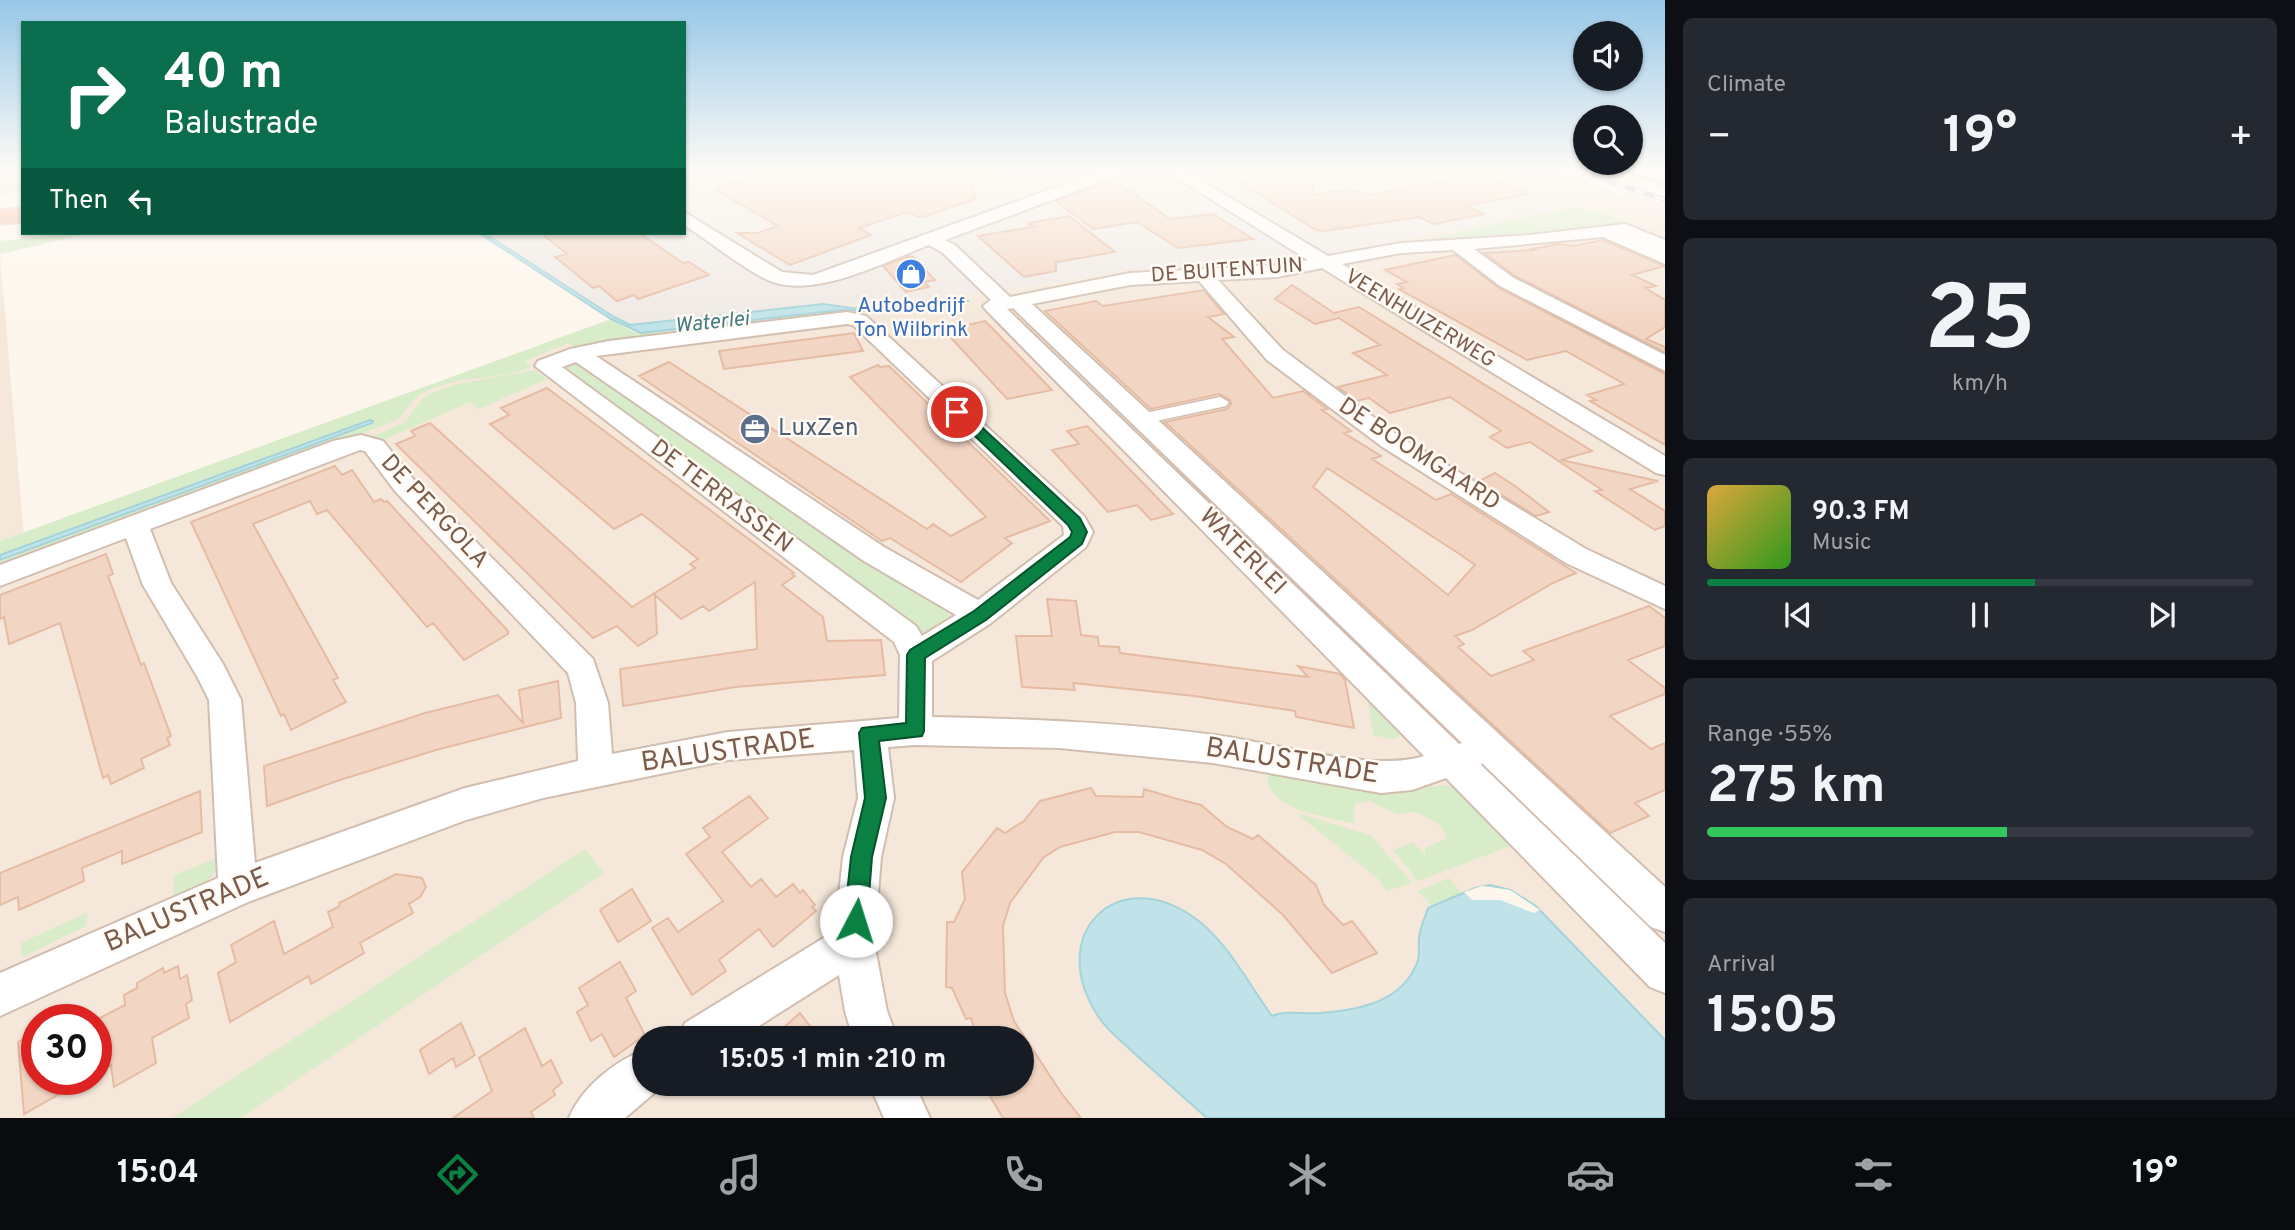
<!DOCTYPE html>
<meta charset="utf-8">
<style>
:root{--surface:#171b24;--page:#242831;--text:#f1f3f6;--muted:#9ea1a6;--line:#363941;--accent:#0b8043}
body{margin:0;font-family:Overpass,sans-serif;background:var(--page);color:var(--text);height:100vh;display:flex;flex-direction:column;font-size:26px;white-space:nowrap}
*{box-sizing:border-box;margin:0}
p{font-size:23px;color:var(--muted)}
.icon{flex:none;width:38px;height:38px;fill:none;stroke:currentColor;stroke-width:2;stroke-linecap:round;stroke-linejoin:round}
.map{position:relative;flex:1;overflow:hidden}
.panel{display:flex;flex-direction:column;gap:18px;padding:18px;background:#0d0f14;width:630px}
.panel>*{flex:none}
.guide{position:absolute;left:21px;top:21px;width:665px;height:214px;border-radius:0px;box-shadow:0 2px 5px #0004;background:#0b6e4f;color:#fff;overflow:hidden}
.buttons{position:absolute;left:1573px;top:21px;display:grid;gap:14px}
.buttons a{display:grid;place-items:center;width:70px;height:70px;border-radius:50%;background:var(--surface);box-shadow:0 2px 5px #0004;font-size:35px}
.speed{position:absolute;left:21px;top:1004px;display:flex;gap:14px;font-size:35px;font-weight:700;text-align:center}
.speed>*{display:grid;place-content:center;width:91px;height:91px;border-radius:50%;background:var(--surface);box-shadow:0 2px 5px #0004;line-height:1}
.speed .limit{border:10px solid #d22;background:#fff;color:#111}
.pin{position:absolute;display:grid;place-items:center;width:60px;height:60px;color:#fff;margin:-30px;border:4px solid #fff;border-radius:50%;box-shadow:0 2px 7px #0007}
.me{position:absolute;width:77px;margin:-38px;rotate:5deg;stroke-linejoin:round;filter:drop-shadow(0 0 5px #0008)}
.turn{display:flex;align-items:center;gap:24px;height:147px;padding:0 28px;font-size:32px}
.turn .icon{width:91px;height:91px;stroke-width:2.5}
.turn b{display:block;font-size:49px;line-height:60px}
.then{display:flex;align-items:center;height:66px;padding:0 28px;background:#0003;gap:14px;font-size:26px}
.big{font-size:52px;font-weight:700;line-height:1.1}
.panel .widget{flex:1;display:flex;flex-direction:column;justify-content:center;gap:10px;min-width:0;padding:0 24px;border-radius:10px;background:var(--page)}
.panel .dial{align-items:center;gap:0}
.dial b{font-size:91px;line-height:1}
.song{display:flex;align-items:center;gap:21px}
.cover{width:84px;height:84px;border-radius:10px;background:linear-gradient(135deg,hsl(40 70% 55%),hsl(110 70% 35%))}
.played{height:7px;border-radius:4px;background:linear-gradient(90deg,var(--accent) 60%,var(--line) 60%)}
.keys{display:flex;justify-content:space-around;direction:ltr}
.heat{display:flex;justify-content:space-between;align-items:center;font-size:38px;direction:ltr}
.charge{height:10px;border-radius:5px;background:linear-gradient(90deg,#34c759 55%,var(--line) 0)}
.trip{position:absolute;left:632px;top:1026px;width:402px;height:70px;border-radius:35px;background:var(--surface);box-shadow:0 2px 5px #0004;font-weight:700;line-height:70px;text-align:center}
.tabs{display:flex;height:112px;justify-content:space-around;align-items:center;background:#090b0e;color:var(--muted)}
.tabs .icon{width:49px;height:49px}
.tabs .current{color:var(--accent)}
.tabs b{font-size:32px;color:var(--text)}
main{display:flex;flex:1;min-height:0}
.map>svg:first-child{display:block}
.residential{fill:#f5e8da;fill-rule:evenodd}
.industrial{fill:#efe9e4}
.green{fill:#d8ecc9}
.water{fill:#bfe3e8;stroke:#a5d3da;stroke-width:2}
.pier{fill:#fdf6ec}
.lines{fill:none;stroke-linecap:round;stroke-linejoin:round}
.stream{stroke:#a5d3da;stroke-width:4.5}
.building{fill:#f3d5c3;stroke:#e6bba3;stroke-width:2;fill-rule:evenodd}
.pedestrian-casing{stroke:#d1beb0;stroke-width:3}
.minor-casing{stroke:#d1beb0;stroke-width:4}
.motorway-casing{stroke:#dad1cd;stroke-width:4}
.pedestrian{fill:#fff;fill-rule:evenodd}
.minor{fill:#fff;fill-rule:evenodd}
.motorway{fill:#f7b7a3;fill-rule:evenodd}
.rail-casing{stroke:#b9a8c9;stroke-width:5}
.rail{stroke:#fffaf3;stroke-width:3.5;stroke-dasharray:10;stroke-linecap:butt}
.route{fill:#0b8043;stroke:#07532c;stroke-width:2}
.labels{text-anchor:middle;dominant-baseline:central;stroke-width:5;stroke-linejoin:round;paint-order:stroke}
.far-street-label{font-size:21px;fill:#7a5c4d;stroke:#fffaf3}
.far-shop-label{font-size:21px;fill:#366cbe;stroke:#fffaf3}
.far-water-label{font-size:21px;font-style:italic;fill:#437c86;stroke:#fffaf3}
.service-label{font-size:24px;fill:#4e5e75;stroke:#fffaf3;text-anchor:start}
.street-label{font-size:24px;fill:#7a5c4d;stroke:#fffaf3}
.near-street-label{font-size:28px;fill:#7a5c4d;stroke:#fffaf3}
</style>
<main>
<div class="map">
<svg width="1665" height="1118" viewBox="0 0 1665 1118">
<rect width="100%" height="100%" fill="#fdf6ec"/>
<!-- residential -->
<path class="residential" d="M1629,192L1665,204V1118H0V253L24,537L562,338L1057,283L1123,270L1332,253ZM37,1020H96V1080H37ZM644,1038H1022V1083H644Z"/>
<!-- industrial -->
<path class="industrial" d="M684,171H1549L1621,195L1332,253L1123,270L1057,283L634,330L482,233H684Z"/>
<!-- green -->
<path class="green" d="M0,171H23V192L0,194Z
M1577,206L1588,211L1599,210L1631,224L1557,235L1400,245Z
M72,233H91L0,254V241Z
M840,310L852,316L577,348L569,343L525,361L531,367C496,382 455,374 421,394C410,401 405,414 395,421L0,571V541L611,319L633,332L646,333Z
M580,362L950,611L948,622L930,633L917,632L563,369Z
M535,370L547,379L479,409L470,402L381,441L374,436L405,422L423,398L434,392L458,384Z
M1367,695L1401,731L1399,737L1391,739L1373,735Z
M1271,772L1386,791H1410L1441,785L1456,787L1518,843L1418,881L1393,850L1413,842L1425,855V848L1445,839L1447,835L1439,824L1416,812L1397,814L1369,801L1355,804L1353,818L1356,824C1329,817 1272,811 1267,779Z
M1296,813L1371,835L1412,883L1387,891L1378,879Z
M585,849L604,873L240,1118H172Z
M220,857C217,882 195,889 174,898V875Z
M1449,878L1462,893L1432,906L1418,891Z
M88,912L86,926L25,956L21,955V943Z"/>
<!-- water -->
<path class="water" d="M479,233H484L614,317L630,325L823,304L866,310L969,301L882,311L840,310L641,333L611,319Z
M370,420L373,421L372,423L0,560V555Z
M1490,885L1510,890L1536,906L1665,1040V1118H1207C1183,1097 1159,1075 1135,1054C1123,1042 1107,1031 1098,1016C1045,935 1116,864 1192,916C1226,939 1248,983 1272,1016C1286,1010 1304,1014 1320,1013C1359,1010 1404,1002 1418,960C1420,953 1418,947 1419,939C1419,929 1425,918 1428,908L1475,888Z"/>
<!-- pier -->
<path class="pier" d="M1482,886L1510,890L1540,910L1534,913L1500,900H1472L1464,892Z"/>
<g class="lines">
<!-- stream -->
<path class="stream" d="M1625,171L1665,184"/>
</g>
<!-- building -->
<path class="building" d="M776,171H969L975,199L926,216L918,217L907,212L859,228L871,235L790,265L737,233H758L778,226L714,189Z
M1221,171H1312L1313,195L1350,189L1367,195L1484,174L1529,194L1466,206L1484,214L1434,224L1419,217L1325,231L1316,230Z
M1113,180L1170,219L1213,214L1253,239L1178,248L1137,222L1093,229L1056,201Z
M1069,216L1115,252L1056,262V271L1024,277L978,236L1033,227L1028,223Z
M541,233H639L683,263L689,262L709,275L638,299L634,295L617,301L599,286L593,288L555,257L567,254Z
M1603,240L1665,266L1632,275L1656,286L1645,288L1665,300V327L1646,339L1665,347V352L1515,276L1484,253L1534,250L1532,249L1559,244L1573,246Z
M1455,255L1499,288L1665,374V445L1590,401L1596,400L1587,395L1624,384L1566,351L1527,360L1399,289L1403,288L1397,284L1407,282L1385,270Z
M909,256L913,257L935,280L924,282L929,287L906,292L883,266Z
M1292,285L1334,313L1359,307L1592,451L1561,460L1658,481L1630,489L1665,511V526L1655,530L1595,491L1602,490L1530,442L1507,448L1490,437L1501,431L1450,397L1390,413L1369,398L1356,401L1338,387L1387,375L1353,353L1380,345L1339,318L1315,324L1275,299Z
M1204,290L1224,314L1208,317L1234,337L1222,339L1273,398L1303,391L1327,409L1322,410L1351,431L1344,433L1381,456L1372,459L1436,500L1451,494L1576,573L1553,583L1472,630L1455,636L1464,644L1458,647L1491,676L1534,660L1523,651L1649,606L1665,618V646L1628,660L1665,688V694L1610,716L1651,749L1665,743V790L1635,803L1649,816L1610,833L1165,422L1227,409L1231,404L1230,400L1219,394L1151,409L1045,311L1096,301L1103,306ZM1327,468L1461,555L1475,565L1448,595L1313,487Z
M985,321L994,330L1052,390L1007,399L944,330Z
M854,333L863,351L724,369L719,351Z
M669,362L927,529L933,524L951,536L986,517L850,377L878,365L880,367L889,366L1050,521L1005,538L1012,543L961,582L890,538L882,541L639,376Z
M547,388L794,573L792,574L795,576L782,585L823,617L827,641L881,640L885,675L735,687L623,706L620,669L757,649L755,582L709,611L703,606L681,619L655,595L657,634L638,646L617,626L593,638L396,444L415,436L411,431L430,423L632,607L695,568L690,564L698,559L642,514L614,529L490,424L509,415L501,408Z
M1087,426L1103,442L1173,514L1151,520L1137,505L1108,512L1052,450L1079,444L1067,431Z
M335,466L342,475L352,470L374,502L381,499L384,502L387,501L508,631V634L464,660L433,623L427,627L327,510L317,514L310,501L253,524L338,678L333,680L346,702L291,730L284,714L281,716L191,522Z
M1495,473L1515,486L1549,512L1536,516L1479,481Z
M106,554L113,574L108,576L141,665L144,663L171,736L167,738L170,745L141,759L144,768L111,784L108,775L103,778L60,623L9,644L4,617L0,619V595Z
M1047,599L1076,601L1081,635L1098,637L1099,646L1119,647L1120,653L1308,677L1298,666L1340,674L1345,680L1354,728L1296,717L1295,711L1194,696L1073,683L1075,690L1022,687L1016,636H1052Z
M558,681L561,718L436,750L340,780L267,806L264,766L425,713L498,695L523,723L519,690Z
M1091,788L1096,796L1143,797L1144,789L1174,798L1201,805L1227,827L1253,839L1258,835L1316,885L1324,905L1343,925L1352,921L1377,953L1332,973L1283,915L1226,864L1202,850L1139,832H1115L1060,847L1043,858L1010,903L1003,926L1005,993L1014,1021L1062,1094L1081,1118H1003L982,1083H1022V1038H977L971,1018L966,1019L952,988L946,987L947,922H954L965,899L962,872L997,828L1005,833L1024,821L1040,801Z
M200,791L202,832L122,864V851L82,868L84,881L19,910L18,897L0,905V873Z
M749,796L768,818L722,852L751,887L761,879L776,897L793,884L800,893L803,890L815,905L812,907L816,911L773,947L759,929L719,960L726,971L692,995L652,928L668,918L678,932L723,901L686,854L710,837L703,828Z
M396,874L422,878L426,887L420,897L409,904L413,913L360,943L364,953L311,984L309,976L230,1022L218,973L236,962L231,945L274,921L284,954L333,927L328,912L340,906L339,903Z
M632,889L651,921L618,942L600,910Z
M620,962L636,991L626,998L645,1035L614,1057L602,1034L591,1041L577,1012L588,1005L579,988Z
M178,966L180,979L187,975L192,1000L186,1004L189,1018L152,1038L156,1063L114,1087L111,1065L96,1073V1020L125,1005L124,995L137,988V983L163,968L164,973Z
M800,1013L819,1038H772Z
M461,1023L475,1055L456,1067L453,1058L429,1074L420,1050Z
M525,1028L542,1066L551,1060L562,1083L553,1090L555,1095L531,1112L534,1118H453L492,1091L479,1058Z
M37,1032V1080H84L24,1114L18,1042Z"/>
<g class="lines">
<!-- pedestrian casing -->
<g class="pedestrian-casing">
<path id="pedestrian" d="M1220,397L1229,402L1226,406L1142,424L1133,419L1136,415Z"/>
</g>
<!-- minor casing -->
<g class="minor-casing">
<path id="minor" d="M1101,171H1124L1122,174L945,240L955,245L1010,297L1130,273L1277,265L1308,260L1166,171H1185L1328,256L1401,243L1530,235L1625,224L1665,240V264L1603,237L1474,249L1514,278L1665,355V371L1500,286L1453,250L1401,253L1342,264L1665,456V475L1656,473L1322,268L1277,277L1218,280L1283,350L1399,436L1586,549L1665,586V609L1566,563L1381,446L1267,360L1199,281L1130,285L1032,304L1665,887V932L1651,927L1482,763L1481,765L1665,943V993L1650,987L1446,778L1412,790L1381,793L1213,763L1059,748L915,745L888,747L894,798L881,857L874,942L887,1011L897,1038H853L845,1011L839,975L740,1038H678L685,1023L835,931L843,857L858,798L854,750L728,760L543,798L466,820L248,902L0,1016V973L218,878L209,700L198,678L143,585L126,538L0,586V565L333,441L361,435L383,441L413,479L593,659L608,703L612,754L728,732L899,718L900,655L894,642L535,366L538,361L570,349L609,341L847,312L866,316L1084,516L1093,532L1086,547L991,623L932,661V717C1026,719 1120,722 1214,735C1271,742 1372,773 1424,756L986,310L983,306L991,300L943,253L929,245C884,262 816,299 770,281C746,271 708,240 684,225V212L782,272L813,275ZM1013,308L1462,743L1459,744L1007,309ZM847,324L853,325L1063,526L1064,535L978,600L884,547L596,356ZM576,362L864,561L956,615L922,636L916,626L562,367ZM360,450L365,451L395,491L568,673L576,703L578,761L465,788L255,863L241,700L223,664L171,583L150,529Z
M1636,171L1665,173V183L1638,174Z
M644,1050V1083H662L660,1088L625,1118H569C582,1087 614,1062 644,1050Z
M869,1083H914L930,1118H884Z"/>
</g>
<!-- motorway casing -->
<g class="motorway-casing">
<path id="motorway" d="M23,208V222L0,224V210Z"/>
</g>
<!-- pedestrian -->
<use href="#pedestrian" class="pedestrian"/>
<!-- minor -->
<use href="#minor" class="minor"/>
<!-- motorway -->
<use href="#motorway" class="motorway"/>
<!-- rail casing -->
<g class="rail-casing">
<path id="rail" d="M1578,171L1665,200"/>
</g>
<!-- rail -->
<use href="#rail" class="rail"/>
</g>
<!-- sky -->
<linearGradient id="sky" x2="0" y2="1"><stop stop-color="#97c7e8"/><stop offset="0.52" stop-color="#fefbf6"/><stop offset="1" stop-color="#fefbf6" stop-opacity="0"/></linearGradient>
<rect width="1665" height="328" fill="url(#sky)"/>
<!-- route -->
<path class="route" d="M957,408L962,409L1080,518L1087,532L1082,544L986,620L925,658L924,731L922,736L879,741L886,798L872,857L867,921L864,928L856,932L848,928L844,921L851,857L865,798L859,733L862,728L906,723L907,655L910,650L974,611L1070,537L1072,532L1068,525L953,415L951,412Z"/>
<!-- icons -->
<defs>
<g id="shop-disc" transform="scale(1.575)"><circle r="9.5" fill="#3f7fe0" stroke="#fffaf3"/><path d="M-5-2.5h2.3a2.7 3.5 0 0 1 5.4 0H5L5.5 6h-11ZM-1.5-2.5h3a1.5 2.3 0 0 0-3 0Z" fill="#fff"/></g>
<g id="office-disc" transform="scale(1.575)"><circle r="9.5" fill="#5c6f8a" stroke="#fffaf3"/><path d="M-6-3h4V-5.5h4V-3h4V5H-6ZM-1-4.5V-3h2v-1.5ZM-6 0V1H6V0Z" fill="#fff"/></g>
</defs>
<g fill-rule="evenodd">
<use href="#shop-disc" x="911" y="274"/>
<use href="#office-disc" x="755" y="429"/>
</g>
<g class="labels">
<!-- far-street labels -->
<g class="far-street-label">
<text transform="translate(1227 271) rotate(-4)">DE BUITENTUIN</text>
<text transform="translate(1420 319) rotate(31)">VEENHUIZERWEG</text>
</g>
<!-- far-shop labels -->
<g class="far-shop-label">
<text x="911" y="306">Autobedrijf<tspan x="911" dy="24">Ton Wilbrink</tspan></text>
</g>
<!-- far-water labels -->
<g class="far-water-label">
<text transform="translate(712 323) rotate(-6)">Waterlei</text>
</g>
<!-- service labels -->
<g class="service-label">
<text x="778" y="429">LuxZen</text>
</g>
<!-- street labels -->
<g class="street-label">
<text transform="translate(1419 455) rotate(33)">DE BOOMGAARD</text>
<text transform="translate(721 497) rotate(37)">DE TERRASSEN</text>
<text transform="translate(434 512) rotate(47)">DE PERGOLA</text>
<text transform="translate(1242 552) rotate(45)">WATERLEI</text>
</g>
<!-- near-street labels -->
<g class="near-street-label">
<text transform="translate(728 752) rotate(-8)">BALUSTRADE</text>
<text transform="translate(1292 762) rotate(9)">BALUSTRADE</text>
<text transform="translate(187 911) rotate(-23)">BALUSTRADE</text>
</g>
</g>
</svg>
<div class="buttons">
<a><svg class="icon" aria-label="sound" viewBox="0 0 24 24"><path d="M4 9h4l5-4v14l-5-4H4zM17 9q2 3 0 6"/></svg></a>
<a><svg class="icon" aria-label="search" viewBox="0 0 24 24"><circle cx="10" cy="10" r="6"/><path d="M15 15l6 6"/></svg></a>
</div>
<div class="speed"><div class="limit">30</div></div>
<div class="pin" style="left:957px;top:412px;background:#d93025"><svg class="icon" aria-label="arrive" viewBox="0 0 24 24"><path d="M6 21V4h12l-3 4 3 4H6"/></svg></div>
<svg class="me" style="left:856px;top:921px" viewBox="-20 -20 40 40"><circle r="19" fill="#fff"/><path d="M0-13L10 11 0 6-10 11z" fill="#0b8043"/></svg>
<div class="trip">15:05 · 1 min · 210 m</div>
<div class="guide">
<div class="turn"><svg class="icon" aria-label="right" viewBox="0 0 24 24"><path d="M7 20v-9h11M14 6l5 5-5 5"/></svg><div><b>40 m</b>Balustrade</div></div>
<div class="then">Then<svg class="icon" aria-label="left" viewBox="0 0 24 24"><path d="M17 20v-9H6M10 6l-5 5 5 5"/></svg></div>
</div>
</div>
<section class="panel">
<div class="widget"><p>Climate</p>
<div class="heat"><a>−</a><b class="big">19°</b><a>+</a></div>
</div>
<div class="widget dial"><b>25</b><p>km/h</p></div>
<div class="widget">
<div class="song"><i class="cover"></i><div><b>90.3 FM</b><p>Music</p></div></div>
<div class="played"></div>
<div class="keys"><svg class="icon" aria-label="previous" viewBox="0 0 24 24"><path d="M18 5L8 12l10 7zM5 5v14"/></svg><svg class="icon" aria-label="pause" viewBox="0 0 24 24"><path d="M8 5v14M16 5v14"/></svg><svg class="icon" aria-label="next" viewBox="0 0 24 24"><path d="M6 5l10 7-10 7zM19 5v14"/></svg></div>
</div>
<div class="widget"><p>Range · 55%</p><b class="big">275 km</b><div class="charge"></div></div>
<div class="widget"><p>Arrival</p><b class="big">15:05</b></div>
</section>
</main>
<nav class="tabs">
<b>15:04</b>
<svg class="icon current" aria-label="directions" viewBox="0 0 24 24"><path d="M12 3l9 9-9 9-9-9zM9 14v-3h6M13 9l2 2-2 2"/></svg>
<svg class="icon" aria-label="music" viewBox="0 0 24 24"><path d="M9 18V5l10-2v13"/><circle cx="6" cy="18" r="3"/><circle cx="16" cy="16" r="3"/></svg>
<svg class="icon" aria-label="phone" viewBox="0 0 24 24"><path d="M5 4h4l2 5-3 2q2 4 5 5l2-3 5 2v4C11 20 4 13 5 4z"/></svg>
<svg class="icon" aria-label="climate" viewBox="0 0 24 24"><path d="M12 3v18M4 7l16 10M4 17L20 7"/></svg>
<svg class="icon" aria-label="car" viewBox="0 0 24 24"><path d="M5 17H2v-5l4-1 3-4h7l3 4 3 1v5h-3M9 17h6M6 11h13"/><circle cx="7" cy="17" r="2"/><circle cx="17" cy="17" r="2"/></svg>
<svg class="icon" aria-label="filters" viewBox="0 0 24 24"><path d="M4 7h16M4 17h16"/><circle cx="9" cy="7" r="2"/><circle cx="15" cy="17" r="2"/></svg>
<b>19°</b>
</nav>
